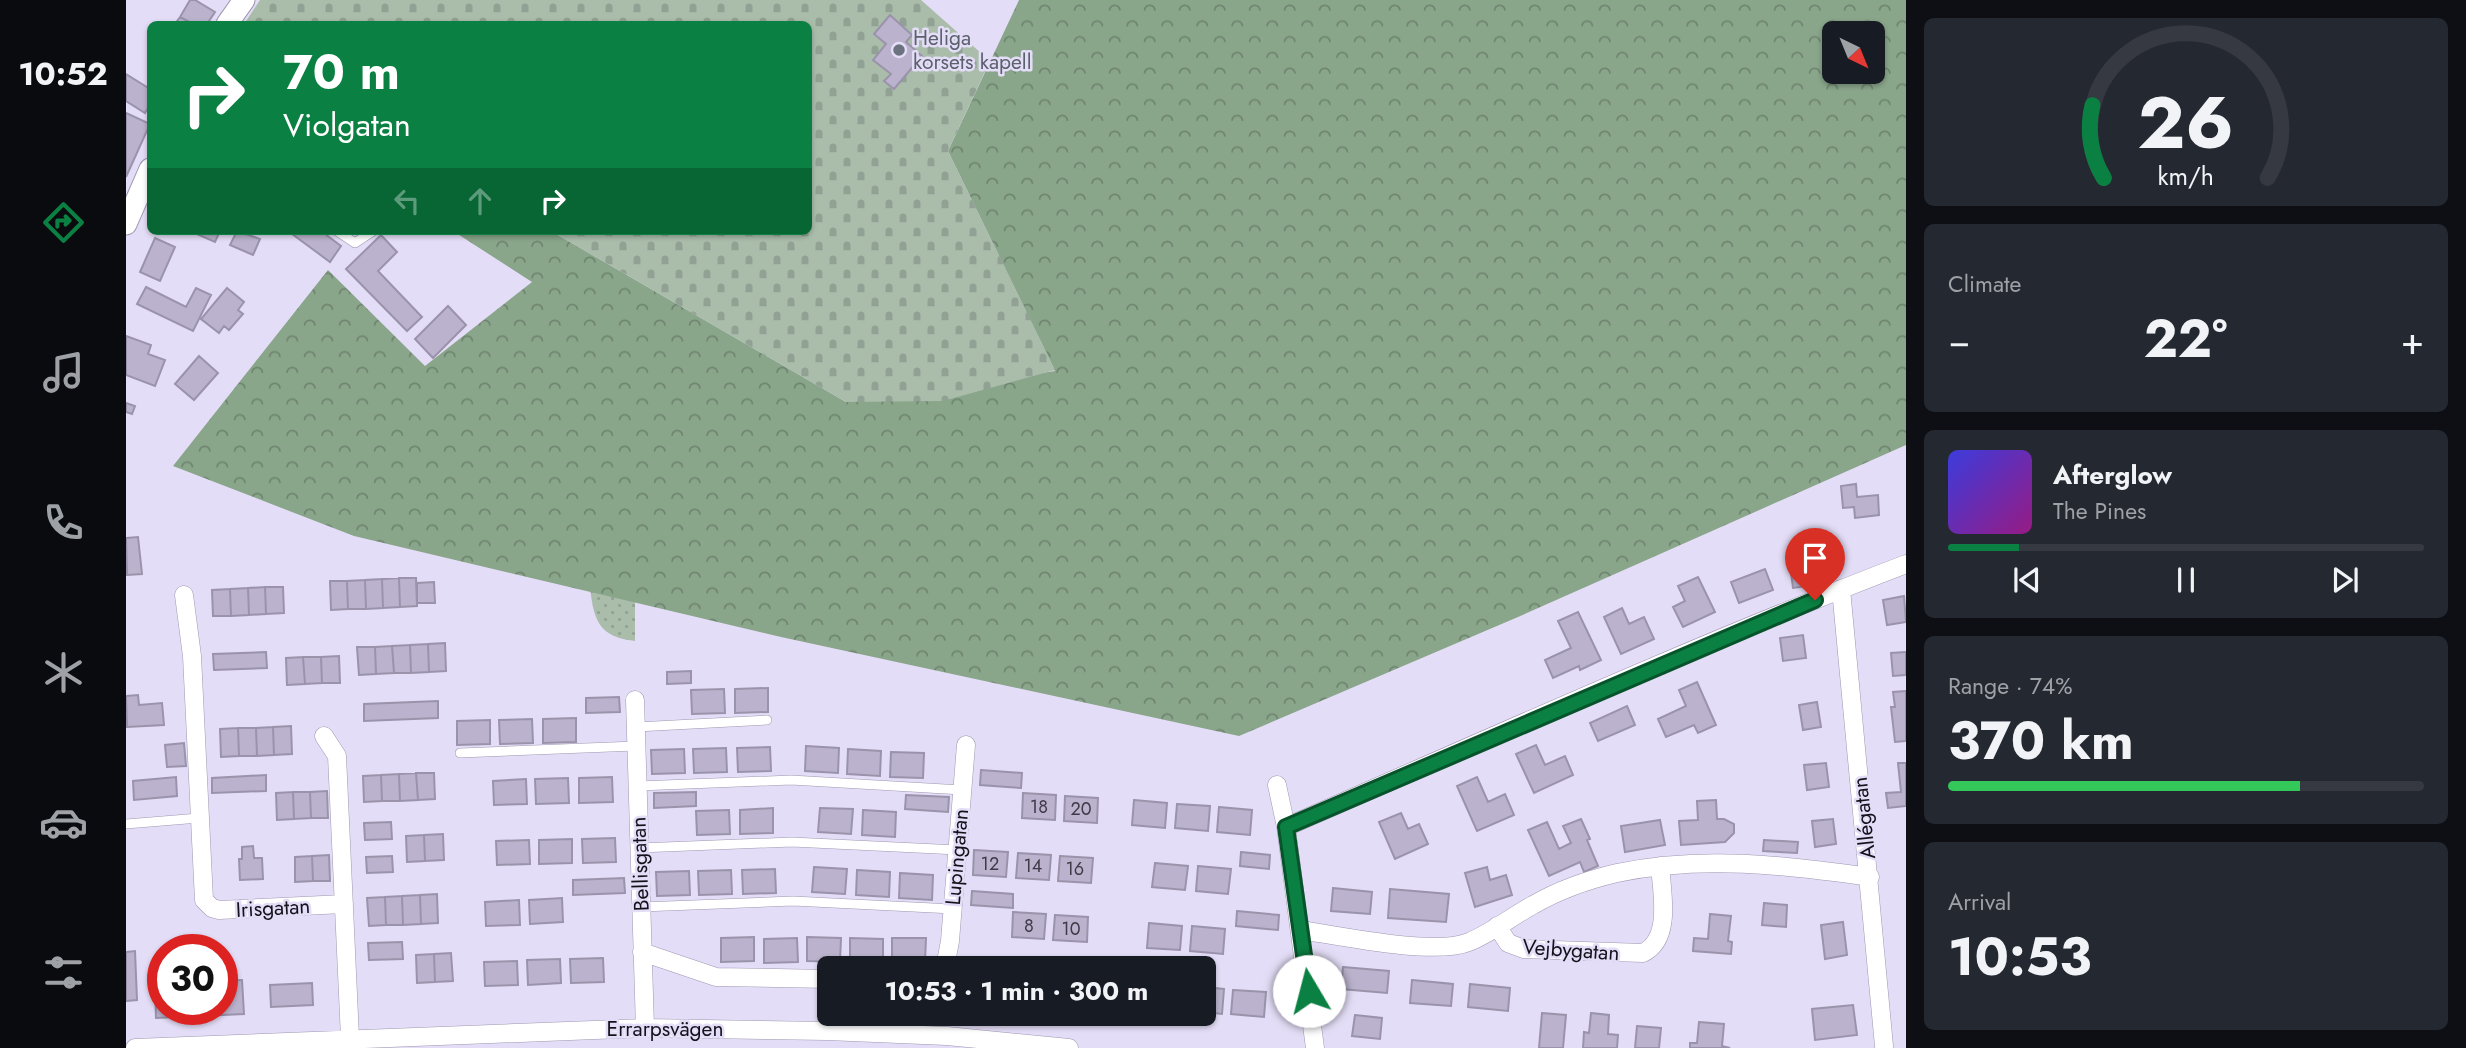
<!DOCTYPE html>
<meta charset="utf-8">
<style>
:root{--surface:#171b24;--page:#242831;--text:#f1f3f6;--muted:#9ea1a6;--line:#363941;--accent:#0b8043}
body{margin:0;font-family:Jost,sans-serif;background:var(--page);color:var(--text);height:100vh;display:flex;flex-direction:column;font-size:26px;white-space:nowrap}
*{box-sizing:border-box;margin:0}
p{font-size:23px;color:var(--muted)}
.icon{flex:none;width:38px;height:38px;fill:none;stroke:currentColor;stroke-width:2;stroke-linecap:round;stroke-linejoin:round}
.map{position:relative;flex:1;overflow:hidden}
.side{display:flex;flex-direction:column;gap:18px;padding:18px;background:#0d0f14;width:560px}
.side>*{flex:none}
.hud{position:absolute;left:21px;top:21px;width:665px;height:214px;border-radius:10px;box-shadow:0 2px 5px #0004;background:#0b8043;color:#fff;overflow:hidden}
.needle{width:46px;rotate:137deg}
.buttons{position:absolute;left:1696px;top:21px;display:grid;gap:14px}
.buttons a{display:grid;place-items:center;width:63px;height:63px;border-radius:10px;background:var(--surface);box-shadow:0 2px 5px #0004;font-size:35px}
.speed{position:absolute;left:21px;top:934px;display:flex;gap:14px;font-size:35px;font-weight:700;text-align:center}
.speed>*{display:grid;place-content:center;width:91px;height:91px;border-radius:50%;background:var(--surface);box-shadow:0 2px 5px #0004;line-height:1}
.speed .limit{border:10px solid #d22;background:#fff;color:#111}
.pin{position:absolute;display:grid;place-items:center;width:60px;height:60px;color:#fff;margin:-72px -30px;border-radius:50% 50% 50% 0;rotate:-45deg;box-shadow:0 0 7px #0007}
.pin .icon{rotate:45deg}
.me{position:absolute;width:77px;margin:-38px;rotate:352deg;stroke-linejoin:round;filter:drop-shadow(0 0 5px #0008)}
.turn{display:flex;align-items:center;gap:24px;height:147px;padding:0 21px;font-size:32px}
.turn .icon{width:91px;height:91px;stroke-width:2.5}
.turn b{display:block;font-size:49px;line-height:60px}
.lanes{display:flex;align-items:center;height:66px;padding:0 21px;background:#0003;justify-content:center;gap:35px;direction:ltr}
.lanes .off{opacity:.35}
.big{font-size:52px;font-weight:700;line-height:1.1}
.side .card{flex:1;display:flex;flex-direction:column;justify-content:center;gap:10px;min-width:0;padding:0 24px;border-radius:10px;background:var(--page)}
.side .dial{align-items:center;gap:0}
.dial svg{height:182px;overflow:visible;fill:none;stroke:var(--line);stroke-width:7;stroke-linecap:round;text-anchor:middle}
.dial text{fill:var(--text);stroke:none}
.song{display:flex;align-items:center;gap:21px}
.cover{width:84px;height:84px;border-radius:10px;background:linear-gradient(135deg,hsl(240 70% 55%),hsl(310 70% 35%))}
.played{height:7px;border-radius:4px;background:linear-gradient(90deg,var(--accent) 15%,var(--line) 15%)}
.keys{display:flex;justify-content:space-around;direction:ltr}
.heat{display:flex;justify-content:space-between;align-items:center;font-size:38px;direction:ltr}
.charge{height:10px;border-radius:5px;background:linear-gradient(90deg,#34c759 74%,var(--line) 0)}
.trip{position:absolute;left:691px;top:956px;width:399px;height:70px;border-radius:10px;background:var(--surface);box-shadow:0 2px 5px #0004;font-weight:700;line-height:70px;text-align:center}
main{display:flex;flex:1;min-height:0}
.dock{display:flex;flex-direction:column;width:126px;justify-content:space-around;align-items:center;background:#090b0e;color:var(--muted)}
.dock .icon{width:49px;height:49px}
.dock .current{color:var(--accent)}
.dock b{font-size:32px;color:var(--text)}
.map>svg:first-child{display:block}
.green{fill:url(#green-dots)}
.forest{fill:url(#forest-crowns);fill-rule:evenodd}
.cemetery{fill:url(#cemetery-stones)}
.building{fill:#bbb3cd;stroke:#9b93ab;stroke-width:2}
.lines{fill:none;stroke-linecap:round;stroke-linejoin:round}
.service-casing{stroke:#9f97b0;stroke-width:10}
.minor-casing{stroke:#9f97b0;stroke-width:19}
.tertiary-casing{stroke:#9f97b0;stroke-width:23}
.service{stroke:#fff;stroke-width:9}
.minor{stroke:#fff;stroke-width:18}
.tertiary{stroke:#fff;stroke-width:21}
.route-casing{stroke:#07532c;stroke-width:18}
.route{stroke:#0b8043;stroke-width:12}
.worship-dot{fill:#6b7280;stroke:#e4ddf7;stroke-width:2.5}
.labels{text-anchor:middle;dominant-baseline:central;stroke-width:5;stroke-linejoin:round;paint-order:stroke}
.number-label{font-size:18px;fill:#3e3a47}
.worship-label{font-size:21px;fill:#5b616d;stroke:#e4ddf7;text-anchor:start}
.street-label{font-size:21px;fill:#14111a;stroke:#e4ddf7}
</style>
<main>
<nav class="dock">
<b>10:52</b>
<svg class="icon current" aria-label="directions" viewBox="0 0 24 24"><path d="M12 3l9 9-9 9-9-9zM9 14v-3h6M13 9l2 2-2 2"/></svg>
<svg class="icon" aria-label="music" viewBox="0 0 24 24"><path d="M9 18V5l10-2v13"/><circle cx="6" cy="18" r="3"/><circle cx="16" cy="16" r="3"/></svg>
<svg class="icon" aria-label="phone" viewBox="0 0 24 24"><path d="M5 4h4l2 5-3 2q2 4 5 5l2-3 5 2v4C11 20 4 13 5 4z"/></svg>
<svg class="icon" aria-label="climate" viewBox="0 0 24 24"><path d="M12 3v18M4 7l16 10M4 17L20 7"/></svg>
<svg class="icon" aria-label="car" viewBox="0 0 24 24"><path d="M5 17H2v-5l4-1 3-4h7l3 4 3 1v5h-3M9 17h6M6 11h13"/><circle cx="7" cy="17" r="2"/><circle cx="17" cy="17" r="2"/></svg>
<svg class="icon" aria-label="filters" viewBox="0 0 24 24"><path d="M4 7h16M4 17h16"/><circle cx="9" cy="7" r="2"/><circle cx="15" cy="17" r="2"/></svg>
</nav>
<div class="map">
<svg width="1780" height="1048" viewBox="0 0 1780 1048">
<defs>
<pattern id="green-dots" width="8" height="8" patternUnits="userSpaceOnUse" patternTransform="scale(1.75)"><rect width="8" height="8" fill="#aabdab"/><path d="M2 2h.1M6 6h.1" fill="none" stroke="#91a193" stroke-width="1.8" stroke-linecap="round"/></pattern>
<pattern id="forest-crowns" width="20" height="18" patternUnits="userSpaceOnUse" patternTransform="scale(1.75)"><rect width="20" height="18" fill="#89a58a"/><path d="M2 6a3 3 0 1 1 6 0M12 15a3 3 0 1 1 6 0" fill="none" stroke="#6f8570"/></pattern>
<pattern id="cemetery-stones" width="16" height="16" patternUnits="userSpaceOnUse" patternTransform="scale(1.75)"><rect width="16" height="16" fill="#aabdab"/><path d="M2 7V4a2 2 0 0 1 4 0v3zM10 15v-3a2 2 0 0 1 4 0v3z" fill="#91a193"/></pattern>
</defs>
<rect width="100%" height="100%" fill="#e4ddf7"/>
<!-- green -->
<path class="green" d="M464,588L509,597V641C473,637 468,621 464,588Z"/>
<!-- forest -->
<path class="forest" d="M893,0H1780V445L1392,617L1113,736L655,637L228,536L47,466L202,270L299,366L406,282L327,231H425L720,402L929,371L822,151ZM1708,33H1746V72H1708Z"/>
<!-- cemetery -->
<path class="cemetery" d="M134,0H795L864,61L822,151L929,370L817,401L720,402L425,231H682V24H118Z"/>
<!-- building -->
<path class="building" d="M64,0H69L89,12L81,24H67L54,17Z
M764,15L786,35L780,42L796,56L768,89L758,81L765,74L747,60L760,44L748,34Z
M54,17L67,24H49Z
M0,74L24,89V104L19,113L0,101Z
M0,113L24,124L0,177Z
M64,231H94L89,242Z
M111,231L134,239L127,255L104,245Z
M162,231H195L215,246L204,262Z
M255,235L271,252L252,271L296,317L281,331L220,269Z
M29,238L49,247L34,281L14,272Z
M20,287L60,307L70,288L85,295L67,331L11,304Z
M101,288L118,302L112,310L117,314L103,330L98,326L93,333L75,319Z
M322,306L340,325L307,358L289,339Z
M0,336L25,345L22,354L39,360L29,386L0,375Z
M73,356L92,373L68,400L49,384Z
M0,403L9,406L6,414L0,412Z
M1730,484L1731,497L1752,495L1753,515L1729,518L1728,507L1717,508L1715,486Z
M12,537L16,574L1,575L0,538Z
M1687,562L1690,585L1667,588L1664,565Z
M1639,569L1647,590L1613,603L1605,582Z
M1572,577L1589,612L1557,627L1547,607L1559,601L1552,586Z
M273,578L274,607L257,608L256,579Z
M273,578H290L291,606L274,607Z
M256,579L257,608L240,609L239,580Z
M239,580L240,609H222L221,581Z
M204,581H221L222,609L205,610Z
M308,582L309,603H291V583Z
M139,587H157L158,613L140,614Z
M139,587L140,614L123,615L122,588Z
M122,588L123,615L105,616L104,589Z
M104,589L105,616H87L86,590Z
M1778,596L1780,622L1761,625L1757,600Z
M1496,608L1503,624L1518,617L1528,639L1495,654L1478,617Z
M1452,612L1475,660L1454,670L1453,666L1427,678L1419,660L1445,648L1432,621Z
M1677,635L1680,658L1657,661L1654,638Z
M319,643L320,671L303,672L302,644Z
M302,644L303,672L285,673L284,645Z
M284,645L285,673H268L266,646Z
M266,646L268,673L250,674L249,647Z
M231,647H249L250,674L233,675Z
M140,652L141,668L88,670L87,654Z
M1780,652V675L1767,676L1765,653Z
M213,656L214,683H196L195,657Z
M177,657H195L196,683L179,684Z
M177,657L179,684L161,685L160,658Z
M565,671V683L541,684V672Z
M1571,682L1590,725L1572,733L1568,725L1540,737L1532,719L1560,706L1553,690Z
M642,688V712L609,713V689Z
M598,689L599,713L566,714L565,690Z
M1780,691V741L1769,742L1765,707H1769L1767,692Z
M12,695L13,705L36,703L38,725L1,727L0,696Z
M493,697L494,712L460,713V698Z
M312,701V718L238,721V704Z
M1691,702L1695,727L1677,730L1673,705Z
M1501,706L1509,725L1472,741L1464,723Z
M450,718V742L417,743V719Z
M406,719L407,743L374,744L373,720Z
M364,720V744L331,745V721Z
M165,726L166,754L148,755L147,727Z
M147,727L148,755L131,756L130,728Z
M112,728H130L131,756H113Z
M112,728L113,756L95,757L94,729Z
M58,743L60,766L41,767L39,745Z
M1410,745L1419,765L1439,756L1447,775L1408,793L1390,754Z
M680,746L713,748L712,773L679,771Z
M644,747L645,771L612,772L611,748Z
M600,748L601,772L568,773L567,749Z
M558,749L559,773L526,774L525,750Z
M722,749L755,751L754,776L721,774Z
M765,752L798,753L797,778L764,777Z
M1700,763L1703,787L1681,790L1678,765Z
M1772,763H1780V806L1762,808L1760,793L1775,792Z
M855,770L896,773L895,788L854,785Z
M290,773H308L309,799L292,800Z
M290,773L292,800L274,801L273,774Z
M273,774L274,801H256L255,775Z
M140,775V791L86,793V778Z
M255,775L256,801L238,802L237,776Z
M50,777L51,796L8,800L7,781Z
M486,777L487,802L453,803V778Z
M1351,777L1362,802L1379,794L1388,815L1351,831L1331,786Z
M442,778L443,803L410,804L409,779Z
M400,779L401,804L368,805L367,781Z
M201,791L202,818H185L184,792Z
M167,792H184L185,818L168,819Z
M167,792L168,819L151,820L150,793Z
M570,792V806L528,808V793Z
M897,793L930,795L929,820L896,818Z
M780,795L823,797L822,812L779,809Z
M939,796L972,798L971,823L938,821Z
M1008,800L1041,803L1039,828L1006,825Z
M1590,800L1591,819H1598L1608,824V833L1599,842L1555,845L1553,821L1572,820L1571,801Z
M1051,804L1084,806L1082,831L1049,828Z
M1093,807L1126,810L1124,835L1091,832Z
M647,808V833L614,834V810Z
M694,808L727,809L725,834L692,832Z
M603,810L604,834L571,835L570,811Z
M737,810L770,812L769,837L736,835Z
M1275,813L1282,829L1293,824L1302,844L1269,859L1253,822Z
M1455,819L1464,839L1461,840L1472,866L1458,872L1454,862L1423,876L1402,830L1421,822L1433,849L1445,843L1437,826Z
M1707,819L1710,844L1689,847L1686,821Z
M1534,820L1539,845L1499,852L1495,826Z
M265,822L266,839L239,840L238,823Z
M317,834L318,860L299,861L298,835Z
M298,835L299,861L281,862L280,836Z
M489,838L490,862L457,863L456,839Z
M446,839V863L413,864V840Z
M403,840L404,864L371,865L370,841Z
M1638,840L1672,842L1671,853L1637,851Z
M127,846L128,858H136L137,879L114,880L113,859H116V847Z
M848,850L882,852L880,877L847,875Z
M1115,852L1144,855L1143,869L1114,866Z
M892,853L925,855L923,880L890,878Z
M203,855L204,881H187L186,856Z
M186,856L187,881L169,882V857Z
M266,856L267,872L241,873L240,857Z
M934,856L967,858L965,883L932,881Z
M1029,863L1062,866L1059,890L1026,887Z
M1072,866L1105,869L1102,894L1070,891Z
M688,867L721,869L719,894L686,892Z
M1361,867L1364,880L1380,875L1386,895L1349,907L1339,873Z
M649,869L650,893L617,894L616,870Z
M605,870L606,894L573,895L572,871Z
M731,870L764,872L763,897L730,895Z
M563,871L564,895L531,896L530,872Z
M774,873L807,875L806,900L773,898Z
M498,878L499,893L447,895V880Z
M1207,888L1246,892L1244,914L1205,911Z
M1264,889L1323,894L1320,922L1262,918Z
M846,891L887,894V908L845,905Z
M311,894L312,923L295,924L294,895Z
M294,895L295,924L277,925L276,896Z
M276,896L277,925H260L259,897Z
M259,897L260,925L243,926L241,898Z
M436,898L437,922L404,924L403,900Z
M393,900L394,925L360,926L359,902Z
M1638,903L1661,905L1660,927L1636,925Z
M1111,911L1153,915L1152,930L1110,926Z
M887,912L920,914L918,939L886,937Z
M1584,914L1605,916L1602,941L1606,942L1605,954L1567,951L1568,938L1582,939Z
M929,915L962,917L961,942L927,940Z
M1717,922L1721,955L1699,959L1695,925Z
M1023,923L1056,926L1054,950L1021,948Z
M1066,926L1099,929L1097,954L1064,951Z
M628,937V961L595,962V938Z
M681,937L715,938L714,962L681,961Z
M671,938L672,962L638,963V939Z
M724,938L757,939V963L724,962Z
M766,938H800L799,962H766Z
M276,942L277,959L243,960L242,943Z
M9,951L11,1000L0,1001V952Z
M325,953L327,981L309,982L308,954Z
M308,954L309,982L291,983L290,955Z
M477,958L478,982L445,983L444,959Z
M434,959L435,983L402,985L401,960Z
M391,961L392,985L359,986L358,962Z
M1217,967L1263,971L1261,993L1215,989Z
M116,980L118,1014L30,1018L29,984L37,983V1010H96V981Z
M1286,980L1327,984L1325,1006L1284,1003Z
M186,983L187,1005L145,1007L144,985Z
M1344,984L1384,988L1382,1011L1342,1007Z
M1078,987L1098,989L1096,1014L1078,1012Z
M1107,990L1140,992L1138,1017L1105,1014Z
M1727,1005L1731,1035L1689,1040L1686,1009Z
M1416,1013L1440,1015L1437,1048H1413Z
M1465,1013L1483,1015L1482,1034L1492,1035L1491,1048H1457L1458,1032L1463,1033Z
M1229,1015L1256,1018L1254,1039L1226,1036Z
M1573,1022L1598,1024L1596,1046L1604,1048H1564V1043H1571Z
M1511,1026L1535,1028L1533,1048H1509Z"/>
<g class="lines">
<!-- service casing -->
<g class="service-casing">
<path id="service" d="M211,231L229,243L247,231
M510,727L641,720
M334,753L510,746
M512,786L665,780L836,790
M0,824L73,818
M513,848L666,842L832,850
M515,907L667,901L827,909"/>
</g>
<!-- minor casing -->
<g class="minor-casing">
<path id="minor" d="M1715,589L1758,1046
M58,595L66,656L78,900L86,908L93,910L218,904
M509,700L519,1028
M198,736L211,756L224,1038
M1151,785L1160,827L1189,1048
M1160,827C1366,737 1571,644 1780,564
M1371,926L1382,943L1398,949L1517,953C1546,939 1536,893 1534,866
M1175,930C1214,936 1309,956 1343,942C1365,933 1385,917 1407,905C1433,890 1461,880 1491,873C1575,855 1659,865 1744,877
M516,952L590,977L704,979
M816,968L820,962L824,941L840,745
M9,1048L519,1028L701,1031L821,1036L943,1048"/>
</g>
<!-- tertiary casing -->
<g class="tertiary-casing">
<path id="tertiary" d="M101,24L118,0
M0,224L24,169"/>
</g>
<!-- service -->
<use href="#service" class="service"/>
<!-- minor -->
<use href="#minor" class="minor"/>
<!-- tertiary -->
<use href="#tertiary" class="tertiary"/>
</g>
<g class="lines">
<!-- route casing -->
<g class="route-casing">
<path id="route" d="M1183,991L1160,827L1689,600"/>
</g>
<!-- route -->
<use href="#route" class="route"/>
</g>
<!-- markers -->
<circle class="worship-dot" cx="773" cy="50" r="7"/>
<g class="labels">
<!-- number labels -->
<g class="number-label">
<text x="913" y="807">18</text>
<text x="955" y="809">20</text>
<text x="864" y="864">12</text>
<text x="907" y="866">14</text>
<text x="949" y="869">16</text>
<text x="903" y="926">8</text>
<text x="945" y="929">10</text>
</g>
<!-- worship labels -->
<g class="worship-label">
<text x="787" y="38">Heliga<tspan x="787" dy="24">korsets kapell</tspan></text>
</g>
<!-- street labels -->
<g class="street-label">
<text transform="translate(1738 818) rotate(-96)">Allégatan</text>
<text transform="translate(831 857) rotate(-85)">Lupingatan</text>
<text transform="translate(514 864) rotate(-92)">Bellisgatan</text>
<text transform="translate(147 908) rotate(-3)">Irisgatan</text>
<text transform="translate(1445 950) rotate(4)">Vejbygatan</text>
<text x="539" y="1029">Errarpsvägen</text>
</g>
</g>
</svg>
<div class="buttons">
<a><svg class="needle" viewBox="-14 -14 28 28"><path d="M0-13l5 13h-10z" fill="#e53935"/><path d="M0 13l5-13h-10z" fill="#9ea1a6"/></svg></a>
</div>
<div class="speed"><div class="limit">30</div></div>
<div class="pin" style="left:1689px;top:600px;background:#d93025"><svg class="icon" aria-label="arrive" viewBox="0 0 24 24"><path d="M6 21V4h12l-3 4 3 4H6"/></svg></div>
<svg class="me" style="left:1183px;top:991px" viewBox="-20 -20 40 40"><circle r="19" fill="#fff"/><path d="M0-13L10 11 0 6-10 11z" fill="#0b8043"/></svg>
<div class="trip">10:53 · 1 min · 300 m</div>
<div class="hud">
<div class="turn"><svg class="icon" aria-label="right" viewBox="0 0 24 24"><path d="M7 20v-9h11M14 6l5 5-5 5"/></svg><div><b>70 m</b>Violgatan</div></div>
<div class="lanes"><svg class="icon off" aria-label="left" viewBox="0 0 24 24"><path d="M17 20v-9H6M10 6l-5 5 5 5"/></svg><svg class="icon off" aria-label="ahead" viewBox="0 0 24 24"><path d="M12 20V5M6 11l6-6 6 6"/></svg><svg class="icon" aria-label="right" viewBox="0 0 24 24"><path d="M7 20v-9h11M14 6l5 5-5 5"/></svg></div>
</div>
</div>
<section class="side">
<div class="card dial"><svg viewBox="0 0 100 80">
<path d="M14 69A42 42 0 1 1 86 69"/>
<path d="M14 69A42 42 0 0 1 9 37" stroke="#0b8043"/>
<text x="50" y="56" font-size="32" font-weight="700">26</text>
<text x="50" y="72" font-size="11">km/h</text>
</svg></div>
<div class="card"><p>Climate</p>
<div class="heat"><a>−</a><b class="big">22°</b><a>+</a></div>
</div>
<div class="card">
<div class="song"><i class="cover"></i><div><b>Afterglow</b><p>The Pines</p></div></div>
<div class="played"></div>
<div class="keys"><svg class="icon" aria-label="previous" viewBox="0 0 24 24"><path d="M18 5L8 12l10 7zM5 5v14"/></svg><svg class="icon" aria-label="pause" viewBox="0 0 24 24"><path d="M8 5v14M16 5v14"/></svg><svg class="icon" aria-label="next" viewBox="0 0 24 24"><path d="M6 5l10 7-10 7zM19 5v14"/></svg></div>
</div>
<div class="card"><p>Range · 74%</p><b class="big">370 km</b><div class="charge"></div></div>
<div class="card"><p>Arrival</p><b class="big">10:53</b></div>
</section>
</main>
